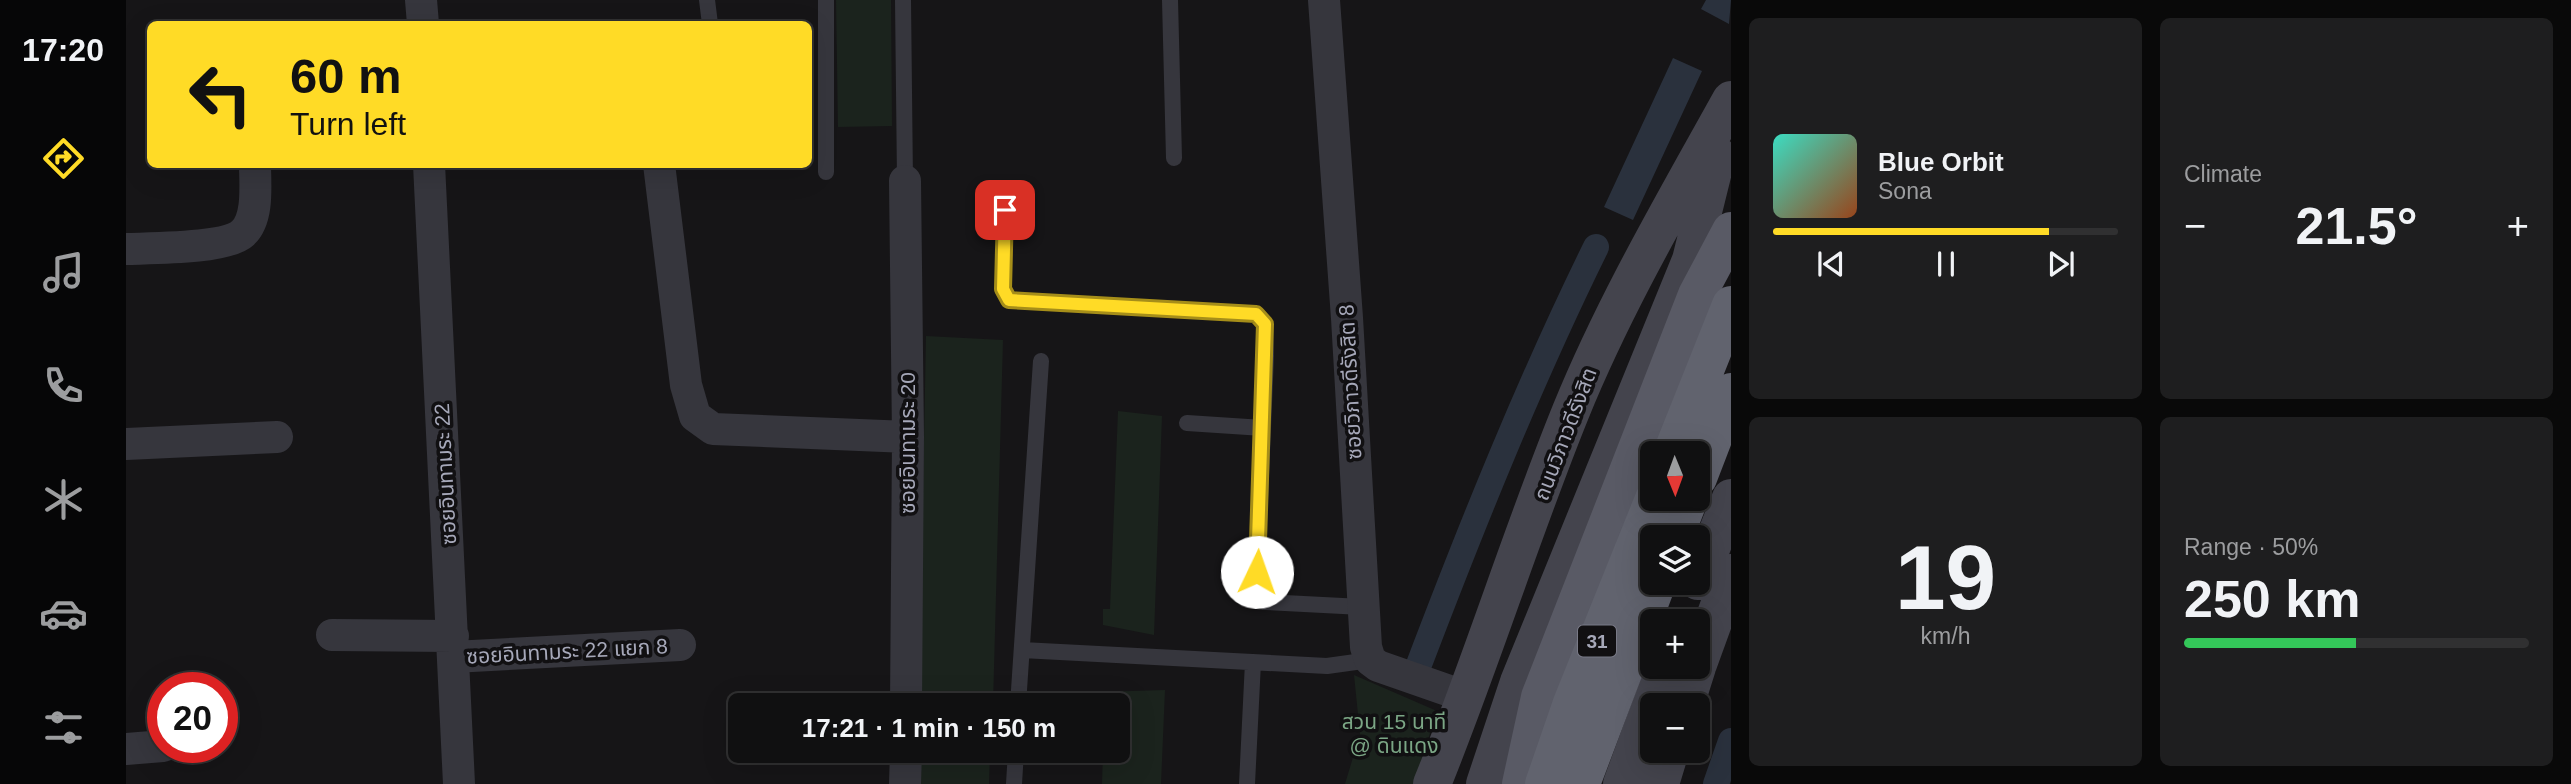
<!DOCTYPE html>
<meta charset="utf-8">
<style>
:root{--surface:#101011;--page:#1e1e1f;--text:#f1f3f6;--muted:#9c9d9f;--line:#303031;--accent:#ffdb26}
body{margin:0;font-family:Helvetica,"Noto Sans Thai",sans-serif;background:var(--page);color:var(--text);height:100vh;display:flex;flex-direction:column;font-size:26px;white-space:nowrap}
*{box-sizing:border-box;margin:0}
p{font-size:23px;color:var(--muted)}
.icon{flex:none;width:38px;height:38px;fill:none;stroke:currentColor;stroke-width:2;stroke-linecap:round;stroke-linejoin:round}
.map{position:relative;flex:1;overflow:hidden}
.drawer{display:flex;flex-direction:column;gap:18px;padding:18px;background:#090909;width:840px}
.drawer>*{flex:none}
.banner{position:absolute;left:21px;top:21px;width:665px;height:147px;border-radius:10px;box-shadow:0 7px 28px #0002,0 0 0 2px var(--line);background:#ffdb26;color:#111;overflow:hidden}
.needle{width:46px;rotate:179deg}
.buttons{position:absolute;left:1514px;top:441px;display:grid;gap:14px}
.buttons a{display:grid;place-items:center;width:70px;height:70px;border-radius:10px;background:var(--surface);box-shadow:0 7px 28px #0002,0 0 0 2px var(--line);font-size:35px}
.speed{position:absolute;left:21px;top:672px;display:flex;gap:14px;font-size:35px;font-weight:700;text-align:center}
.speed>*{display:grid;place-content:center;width:91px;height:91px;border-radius:50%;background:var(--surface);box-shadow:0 7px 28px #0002,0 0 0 2px var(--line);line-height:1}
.speed .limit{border:10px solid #d22;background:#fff;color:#111}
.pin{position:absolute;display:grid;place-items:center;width:60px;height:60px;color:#fff;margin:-30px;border-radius:14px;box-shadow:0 4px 10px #0006}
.me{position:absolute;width:77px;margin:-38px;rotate:3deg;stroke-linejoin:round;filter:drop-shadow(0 0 5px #0008)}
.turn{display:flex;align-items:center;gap:24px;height:147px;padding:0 28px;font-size:32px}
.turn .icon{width:91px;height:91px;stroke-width:2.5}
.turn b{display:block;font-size:49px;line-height:60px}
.big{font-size:52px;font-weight:700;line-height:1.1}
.drawer .widget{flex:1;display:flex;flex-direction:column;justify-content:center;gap:10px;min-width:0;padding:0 24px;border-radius:10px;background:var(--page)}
.drawer .dial{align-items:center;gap:0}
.dial b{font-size:91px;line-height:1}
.song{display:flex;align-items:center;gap:21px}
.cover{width:84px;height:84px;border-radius:10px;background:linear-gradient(135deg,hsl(170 70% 55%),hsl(20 70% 35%))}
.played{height:7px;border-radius:4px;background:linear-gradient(90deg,var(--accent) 80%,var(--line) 80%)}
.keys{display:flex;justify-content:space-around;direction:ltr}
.heat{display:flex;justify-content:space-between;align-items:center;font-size:38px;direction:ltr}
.charge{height:10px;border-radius:5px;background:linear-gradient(90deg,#34c759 50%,var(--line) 0)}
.drawer .tiles{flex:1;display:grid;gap:18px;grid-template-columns:repeat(2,1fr)}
.trip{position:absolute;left:602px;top:693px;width:402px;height:70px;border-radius:10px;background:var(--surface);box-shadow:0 7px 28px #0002,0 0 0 2px var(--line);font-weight:700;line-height:70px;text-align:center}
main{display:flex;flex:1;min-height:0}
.dock{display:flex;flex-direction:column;width:126px;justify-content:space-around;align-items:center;background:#060607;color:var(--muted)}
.dock .icon{width:49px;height:49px}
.dock .active{color:var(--accent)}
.dock b{font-size:32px;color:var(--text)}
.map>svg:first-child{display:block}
.green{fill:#1b231d}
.water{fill:#2a313d}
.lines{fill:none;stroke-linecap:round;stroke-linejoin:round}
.canal{stroke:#2a313d;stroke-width:26}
.service{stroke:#36363d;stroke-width:16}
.minor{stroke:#36363d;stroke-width:32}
.secondary{stroke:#44444d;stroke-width:38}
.trunk{stroke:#595a65;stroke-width:38}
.motorway{stroke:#61636e;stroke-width:38}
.route-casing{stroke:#a68e19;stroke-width:18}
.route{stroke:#ffdb26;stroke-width:12}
.labels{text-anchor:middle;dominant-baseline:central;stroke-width:7;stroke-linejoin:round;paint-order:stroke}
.shield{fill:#111012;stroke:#797a87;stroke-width:2}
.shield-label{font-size:19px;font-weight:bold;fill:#a6a8b9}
.street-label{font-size:21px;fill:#a6a8b9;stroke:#111012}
.park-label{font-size:21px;fill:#7ba685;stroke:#111012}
</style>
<main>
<nav class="dock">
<b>17:20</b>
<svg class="icon active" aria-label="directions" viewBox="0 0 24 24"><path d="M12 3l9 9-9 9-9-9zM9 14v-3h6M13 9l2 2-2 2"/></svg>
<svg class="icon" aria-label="music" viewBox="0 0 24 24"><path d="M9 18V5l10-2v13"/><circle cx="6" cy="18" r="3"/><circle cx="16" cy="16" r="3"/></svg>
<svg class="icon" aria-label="phone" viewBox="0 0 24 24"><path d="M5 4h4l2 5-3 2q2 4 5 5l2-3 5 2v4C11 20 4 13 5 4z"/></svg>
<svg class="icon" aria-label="climate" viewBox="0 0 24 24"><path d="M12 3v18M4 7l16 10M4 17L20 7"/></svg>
<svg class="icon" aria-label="car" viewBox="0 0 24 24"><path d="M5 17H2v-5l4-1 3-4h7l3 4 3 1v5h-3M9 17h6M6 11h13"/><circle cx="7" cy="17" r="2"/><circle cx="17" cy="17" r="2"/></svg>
<svg class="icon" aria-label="filters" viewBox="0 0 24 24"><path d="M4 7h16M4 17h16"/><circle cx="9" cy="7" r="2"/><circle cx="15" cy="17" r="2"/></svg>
</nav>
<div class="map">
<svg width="1605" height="784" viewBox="0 0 1605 784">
<rect width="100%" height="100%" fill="#161517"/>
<!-- green -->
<path class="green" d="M710,0H765L766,126L712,127Z
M800,336L877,340L867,705H793Z
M992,411L1036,416L1028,635L977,625V609H984Z
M1228,675L1311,711L1288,784H1219L1234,734Z
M1039,690L1035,784H976L977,751H992V705H978L972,692Z
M792,751H864L863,784H792Z"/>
<!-- water -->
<path class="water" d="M1580,0H1605L1603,24L1575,9Z
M1547,58L1576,71L1507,220L1478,207Z"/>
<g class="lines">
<!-- canal -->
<path class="canal" d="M1292,667C1346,525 1403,383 1470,247
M1590,784L1605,741"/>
<!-- service -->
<path class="service" d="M581,0L584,24
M700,0V172
M777,0L779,181
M1044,0L1048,158
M879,210L877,289L883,300L1130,314L1139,324L1140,356L1130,596L1139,602L1236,607
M1061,423L1137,428
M896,650L1201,666L1244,660
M892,705L915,361
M888,784L890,751
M1121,784L1127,662"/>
<!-- minor -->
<path class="minor" d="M295,0L297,24
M1198,0L1221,318L1240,647L1244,660L1252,666L1341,697
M303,164L333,784
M533,164L560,385L569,416L587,429L782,437
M779,181L782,437L780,705
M0,249C25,248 100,249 117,233C133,218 129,184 129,164
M0,444L151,437
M206,635L327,636
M327,657L554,645
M0,749L37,746
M779,784L780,751"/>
<!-- secondary -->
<path class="secondary" d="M1572,581L1605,498
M1572,664L1605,573
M1559,705L1571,667
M1306,784C1356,661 1395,534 1445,411C1489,303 1549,201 1605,100
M1359,784L1393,682L1565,260L1591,155
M1496,784L1539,667
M1534,784L1544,751"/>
<!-- trunk -->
<path class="trunk" d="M1395,784L1414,697L1571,295L1605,231"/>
<!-- motorway -->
<path class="motorway" d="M1546,453L1605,305
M1572,478L1605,392
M1548,537L1563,499
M1418,784L1446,703L1528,499
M1455,784L1531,583"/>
</g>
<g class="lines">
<!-- route casing -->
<g class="route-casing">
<path id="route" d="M879,210L877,289L883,300L1130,314L1139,324L1131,572"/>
</g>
<!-- route -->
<use href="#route" class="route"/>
</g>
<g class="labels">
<!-- shield labels -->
<rect class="shield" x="1452" y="625.5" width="38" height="31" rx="5"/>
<g class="shield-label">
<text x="1471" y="641">31</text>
</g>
<!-- street labels -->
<g class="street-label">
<text transform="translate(1224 382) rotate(-93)">ซอยวิภาวดีรังสิต 8</text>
<text transform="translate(1439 434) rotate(-69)">ถนนวิภาวดีรังสิต</text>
<text transform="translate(781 443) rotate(-90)">ซอยอินทามระ 20</text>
<text transform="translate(319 474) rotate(-93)">ซอยอินทามระ 22</text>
<text transform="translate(441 651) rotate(-3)">ซอยอินทามระ 22 แยก 8</text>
</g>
<!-- park labels -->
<g class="park-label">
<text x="1268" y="721">สวน 15 นาที<tspan x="1268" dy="24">@ ดินแดง</tspan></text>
</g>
</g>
</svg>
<div class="buttons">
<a><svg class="needle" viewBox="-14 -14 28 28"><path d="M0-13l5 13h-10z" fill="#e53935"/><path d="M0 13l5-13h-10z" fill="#9c9d9f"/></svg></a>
<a><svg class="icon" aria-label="layers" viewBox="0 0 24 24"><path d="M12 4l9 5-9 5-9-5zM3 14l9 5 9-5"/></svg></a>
<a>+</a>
<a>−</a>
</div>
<div class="speed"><div class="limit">20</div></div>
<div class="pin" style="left:879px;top:210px;background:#d93025"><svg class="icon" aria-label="arrive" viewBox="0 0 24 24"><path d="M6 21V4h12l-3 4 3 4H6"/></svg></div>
<svg class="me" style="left:1131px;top:572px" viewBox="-20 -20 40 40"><circle r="19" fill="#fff"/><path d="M0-13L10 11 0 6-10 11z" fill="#ffdb26"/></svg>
<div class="trip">17:21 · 1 min · 150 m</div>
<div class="banner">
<div class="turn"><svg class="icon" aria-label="left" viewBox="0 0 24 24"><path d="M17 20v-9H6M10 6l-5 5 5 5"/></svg><div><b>60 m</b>Turn left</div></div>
</div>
</div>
<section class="drawer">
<div class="tiles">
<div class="widget">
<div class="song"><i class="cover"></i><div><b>Blue Orbit</b><p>Sona</p></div></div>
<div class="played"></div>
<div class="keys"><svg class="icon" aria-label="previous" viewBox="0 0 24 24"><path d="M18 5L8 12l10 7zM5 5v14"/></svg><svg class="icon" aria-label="pause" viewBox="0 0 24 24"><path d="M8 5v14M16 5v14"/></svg><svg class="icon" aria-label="next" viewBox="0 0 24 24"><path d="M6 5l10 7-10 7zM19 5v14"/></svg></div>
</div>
<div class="widget"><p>Climate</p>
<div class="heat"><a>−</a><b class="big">21.5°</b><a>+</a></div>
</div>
<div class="widget dial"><b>19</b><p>km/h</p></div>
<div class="widget"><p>Range · 50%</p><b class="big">250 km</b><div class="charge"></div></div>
</div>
</section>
</main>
